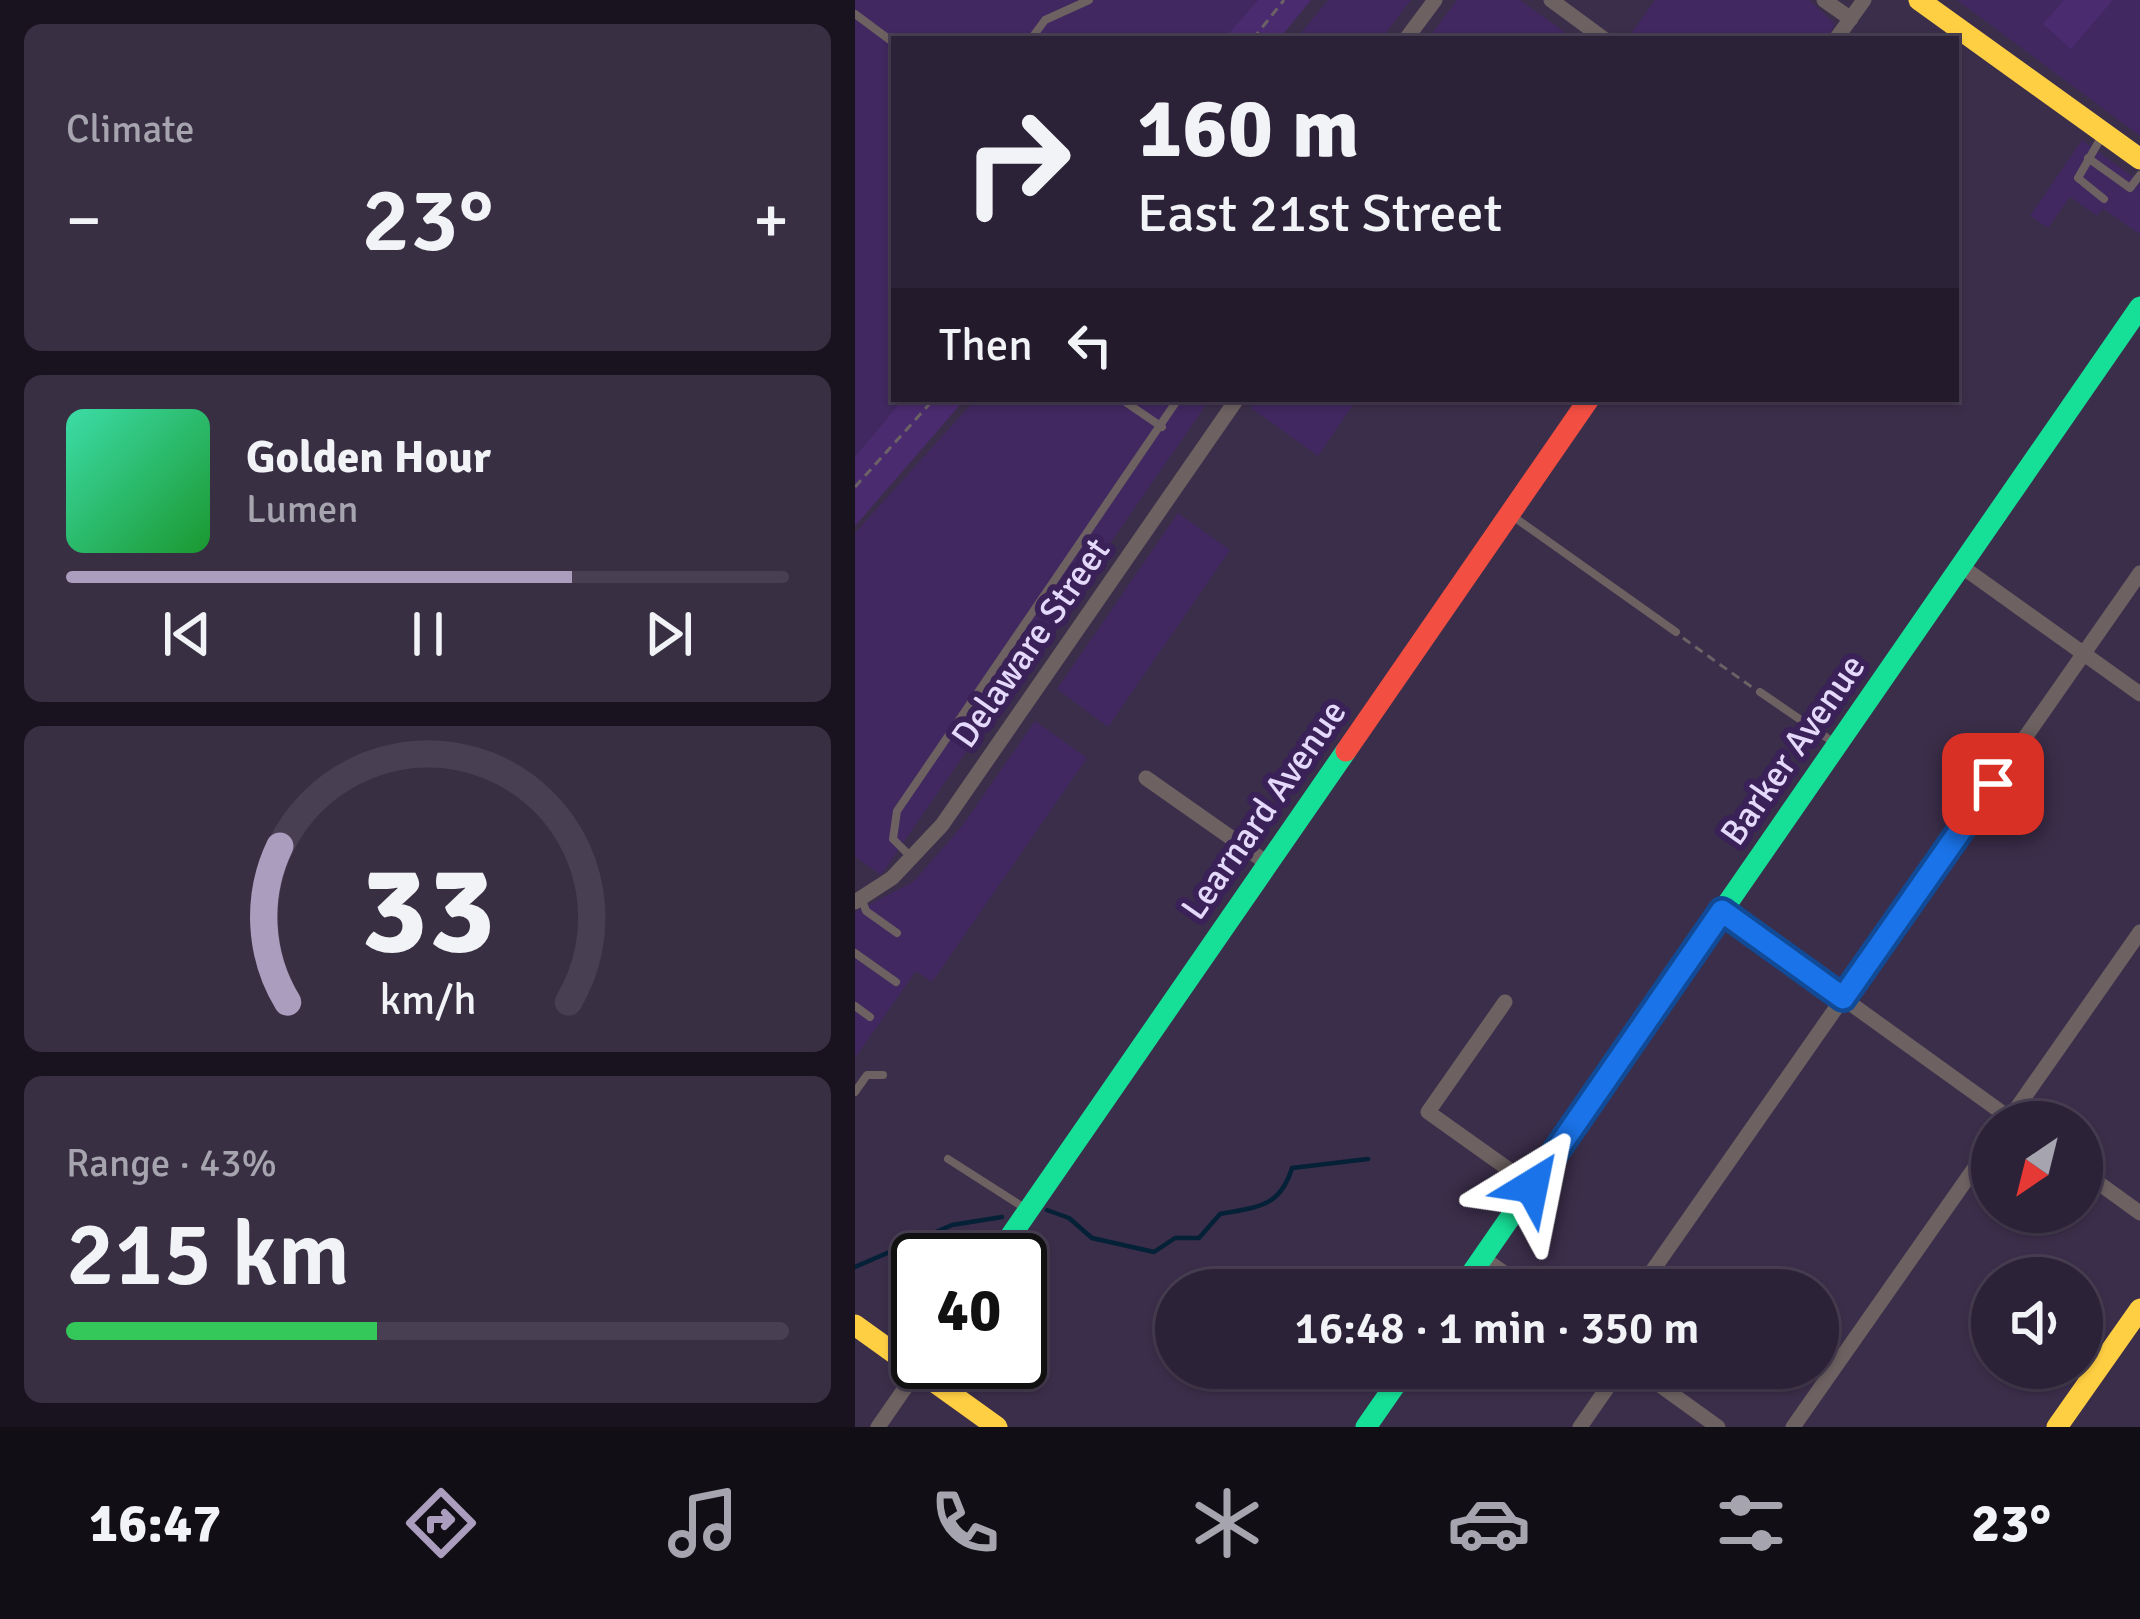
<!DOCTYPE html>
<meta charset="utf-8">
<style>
:root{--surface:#2c2238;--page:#382f43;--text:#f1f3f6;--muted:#a6a4ae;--line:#483f53;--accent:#aa9dbd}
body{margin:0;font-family:Signika,sans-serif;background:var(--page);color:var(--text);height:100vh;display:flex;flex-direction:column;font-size:45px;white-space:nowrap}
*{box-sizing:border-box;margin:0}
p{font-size:39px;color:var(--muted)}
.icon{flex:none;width:66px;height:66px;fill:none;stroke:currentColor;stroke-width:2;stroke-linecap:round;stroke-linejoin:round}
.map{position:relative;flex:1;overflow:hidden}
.drawer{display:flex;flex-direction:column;gap:24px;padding:24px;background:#18131f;width:855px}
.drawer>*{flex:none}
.guide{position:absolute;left:36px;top:36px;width:1068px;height:366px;border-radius:0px;box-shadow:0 3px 9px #0004,0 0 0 3px var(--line);background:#2c2238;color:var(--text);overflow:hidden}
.needle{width:78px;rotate:215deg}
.buttons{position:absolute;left:1116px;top:1101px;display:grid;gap:24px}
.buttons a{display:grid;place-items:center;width:132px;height:132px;border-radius:50%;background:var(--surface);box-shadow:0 3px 9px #0004,0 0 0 3px var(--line);font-size:60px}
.speed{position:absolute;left:36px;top:1233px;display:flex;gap:24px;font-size:60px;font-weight:700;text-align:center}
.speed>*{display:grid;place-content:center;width:156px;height:156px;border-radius:50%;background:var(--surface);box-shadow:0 3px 9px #0004,0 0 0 3px var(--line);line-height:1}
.speed .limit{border:6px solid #111;border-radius:18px;background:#fff;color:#111}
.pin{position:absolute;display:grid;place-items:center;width:102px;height:102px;color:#fff;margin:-51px;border-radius:24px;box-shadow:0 6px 18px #0006}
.me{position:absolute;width:132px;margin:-66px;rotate:35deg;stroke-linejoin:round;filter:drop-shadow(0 0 9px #0008)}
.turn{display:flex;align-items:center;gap:42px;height:252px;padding:0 48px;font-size:54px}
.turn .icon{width:156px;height:156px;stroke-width:2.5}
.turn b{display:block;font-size:84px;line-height:102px}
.then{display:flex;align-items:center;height:114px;padding:0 48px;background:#0003;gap:24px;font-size:45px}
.big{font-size:90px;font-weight:600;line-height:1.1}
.drawer .tile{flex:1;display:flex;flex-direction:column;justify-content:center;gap:18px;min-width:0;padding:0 42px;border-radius:18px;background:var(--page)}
.drawer .dial{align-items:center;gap:0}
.dial svg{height:312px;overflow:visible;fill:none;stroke:var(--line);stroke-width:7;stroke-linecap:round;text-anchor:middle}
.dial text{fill:var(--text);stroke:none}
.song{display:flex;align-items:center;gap:36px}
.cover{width:144px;height:144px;border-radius:18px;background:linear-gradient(135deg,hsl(160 70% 55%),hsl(130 70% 35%))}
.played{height:12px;border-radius:6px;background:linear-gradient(90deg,var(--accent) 70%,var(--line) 70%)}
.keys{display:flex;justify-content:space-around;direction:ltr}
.heat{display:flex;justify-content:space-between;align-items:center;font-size:66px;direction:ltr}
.charge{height:18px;border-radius:9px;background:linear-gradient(90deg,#34c759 43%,var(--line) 0)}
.trip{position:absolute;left:300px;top:1269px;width:684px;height:120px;border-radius:60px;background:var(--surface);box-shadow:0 3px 9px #0004,0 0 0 3px var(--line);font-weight:600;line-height:120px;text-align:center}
.tab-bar{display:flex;height:192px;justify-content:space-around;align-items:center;background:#120e16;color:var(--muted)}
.tab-bar .icon{width:84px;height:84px}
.tab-bar .on{color:var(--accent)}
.tab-bar b{font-size:54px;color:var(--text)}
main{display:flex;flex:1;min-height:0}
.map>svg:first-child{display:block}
.built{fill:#412860}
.green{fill:#4b2b70}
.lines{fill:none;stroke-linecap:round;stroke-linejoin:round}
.stream{stroke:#052137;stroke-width:4.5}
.path{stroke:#6c6266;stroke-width:3;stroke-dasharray:9 6;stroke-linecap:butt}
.lane{stroke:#6d6161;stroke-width:8}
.street{stroke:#6d6161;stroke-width:15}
.fast{stroke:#16e098;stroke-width:21}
.slow{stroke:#ffcf43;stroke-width:21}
.jam{stroke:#f24e42;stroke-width:21}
.route-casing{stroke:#114b97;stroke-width:30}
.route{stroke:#1a73e8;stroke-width:21}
.labels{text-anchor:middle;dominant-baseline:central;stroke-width:12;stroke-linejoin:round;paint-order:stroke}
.street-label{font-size:36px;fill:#e5d9fb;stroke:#3a2157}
</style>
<main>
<section class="drawer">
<div class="tile"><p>Climate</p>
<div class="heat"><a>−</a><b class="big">23°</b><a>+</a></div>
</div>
<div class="tile">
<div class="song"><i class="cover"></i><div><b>Golden Hour</b><p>Lumen</p></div></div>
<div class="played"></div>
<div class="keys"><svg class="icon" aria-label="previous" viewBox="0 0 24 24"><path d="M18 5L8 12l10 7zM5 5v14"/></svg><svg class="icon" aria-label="pause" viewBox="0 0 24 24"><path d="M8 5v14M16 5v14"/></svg><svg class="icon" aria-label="next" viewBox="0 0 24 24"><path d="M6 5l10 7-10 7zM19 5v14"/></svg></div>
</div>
<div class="tile dial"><svg viewBox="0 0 100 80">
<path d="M14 69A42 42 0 1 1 86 69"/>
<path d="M14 69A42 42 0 0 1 12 29" stroke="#aa9dbd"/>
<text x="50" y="56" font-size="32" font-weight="700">33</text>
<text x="50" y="72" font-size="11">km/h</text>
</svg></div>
<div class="tile"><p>Range · 43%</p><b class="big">215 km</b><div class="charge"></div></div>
</section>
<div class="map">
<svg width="1285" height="1427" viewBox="0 0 1285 1427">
<rect width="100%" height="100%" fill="#3b2e4a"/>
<!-- built -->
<path class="built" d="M0,0H403L369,39H39V399H48L0,457Z
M473,0H556L526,39H441Z
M602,0H665L719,39H573Z
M800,0H954L980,24L972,39H772Z
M1102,0H1285V136L1110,6Z
M1227,140L1285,182V234L1248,209L1242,216L1215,197L1193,228L1175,216Z
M121,399H355L26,875L0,857V533Z
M401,399H502L463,456L396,408Z
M323,513L375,550L253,727L202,689Z
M180,721L232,758L77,982L61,971L0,1058V912L58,882L107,826Z"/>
<!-- green -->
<path class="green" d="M403,0H456L424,39H369Z
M1209,0H1258L1216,49L1188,24Z
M48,399H110L0,526V457Z"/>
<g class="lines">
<!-- stream -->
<path class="stream" d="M192,1210L214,1218L237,1238L299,1252L320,1238H344L365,1214C401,1207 425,1208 437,1168L513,1159
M0,1267L97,1225L147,1217"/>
<!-- path -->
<path class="path" d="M398,39L429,0
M0,487L79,399
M828,638L898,688"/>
<!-- lane -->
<path class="lane" d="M0,14L39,43
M176,39L190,20L234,0
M1247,136L1223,178L1249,199
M1233,158L1275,188L1285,175
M266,399L307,427
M656,515L821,632
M905,692L981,744
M58,859L38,839L42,811L323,399
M7,900L11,911L42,933
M0,953L41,982
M0,1006L15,1017
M0,1092L12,1075H28
M93,1159L171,1209"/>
<!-- street -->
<path class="street" d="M696,0L749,39
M969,0L996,19
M551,39L580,0
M981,39L1009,0
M1106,566L1285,694
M291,778L412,863
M0,902L37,878L87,825L382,399
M867,911L1160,1122
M650,1002L573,1112L677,1186
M1152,1122L1285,932
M1227,1171L1285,1213
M628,1258L673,1290
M784,1290L1285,573
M781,1368L863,1427
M23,1427L66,1365
M725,1427L766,1368
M938,1427L1137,1143"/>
<!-- fast -->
<path class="fast" d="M139,1260L491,751
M605,1290L1285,307
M511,1427L552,1368"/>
<!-- slow -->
<path class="slow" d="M1064,0L1285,159
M0,1325L142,1427
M1202,1427L1285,1309"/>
<!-- jam -->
<path class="jam" d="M491,751L734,399"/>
</g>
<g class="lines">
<!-- route casing -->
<g class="route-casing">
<path id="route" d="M677,1186L867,911L988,998L1138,784"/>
</g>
<!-- route -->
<use href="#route" class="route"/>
</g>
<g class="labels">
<!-- street labels -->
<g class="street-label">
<text transform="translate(176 643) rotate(-55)">Delaware Street</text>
<text transform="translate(938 750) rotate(-55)">Barker Avenue</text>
<text transform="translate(409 810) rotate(-55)">Learnard Avenue</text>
</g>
</g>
</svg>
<div class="buttons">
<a><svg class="needle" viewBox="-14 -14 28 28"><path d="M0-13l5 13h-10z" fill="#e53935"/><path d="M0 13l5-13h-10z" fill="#a6a4ae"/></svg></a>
<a><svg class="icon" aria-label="sound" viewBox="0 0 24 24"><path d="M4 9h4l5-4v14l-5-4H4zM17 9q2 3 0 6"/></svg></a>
</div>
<div class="speed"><div class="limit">40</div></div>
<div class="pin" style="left:1138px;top:784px;background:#d93025"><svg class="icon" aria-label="arrive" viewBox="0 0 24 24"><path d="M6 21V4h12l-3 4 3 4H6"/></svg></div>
<svg class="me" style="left:677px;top:1186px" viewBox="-20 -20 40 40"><path d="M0-17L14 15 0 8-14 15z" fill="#1a73e8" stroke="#fff" stroke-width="4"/></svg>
<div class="trip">16:48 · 1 min · 350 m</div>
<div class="guide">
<div class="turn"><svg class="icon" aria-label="right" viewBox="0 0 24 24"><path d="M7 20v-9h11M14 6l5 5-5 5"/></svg><div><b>160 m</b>East 21st Street</div></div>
<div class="then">Then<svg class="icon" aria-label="left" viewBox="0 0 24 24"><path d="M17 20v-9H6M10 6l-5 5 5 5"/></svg></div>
</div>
</div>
</main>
<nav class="tab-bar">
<b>16:47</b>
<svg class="icon on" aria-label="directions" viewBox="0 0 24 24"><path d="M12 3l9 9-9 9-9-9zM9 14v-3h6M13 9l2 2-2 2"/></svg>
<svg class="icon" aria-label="music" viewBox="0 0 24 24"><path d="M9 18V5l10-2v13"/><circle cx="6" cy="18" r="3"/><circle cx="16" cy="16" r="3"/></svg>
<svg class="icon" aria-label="phone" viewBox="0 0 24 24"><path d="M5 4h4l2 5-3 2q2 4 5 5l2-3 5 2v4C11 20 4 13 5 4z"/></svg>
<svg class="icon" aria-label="climate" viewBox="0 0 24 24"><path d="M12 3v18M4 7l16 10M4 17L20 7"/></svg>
<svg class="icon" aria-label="car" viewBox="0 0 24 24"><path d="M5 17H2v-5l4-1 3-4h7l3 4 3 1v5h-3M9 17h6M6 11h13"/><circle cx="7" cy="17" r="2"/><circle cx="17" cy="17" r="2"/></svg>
<svg class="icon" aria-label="filters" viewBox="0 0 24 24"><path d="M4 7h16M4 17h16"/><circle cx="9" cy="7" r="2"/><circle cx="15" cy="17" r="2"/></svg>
<b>23°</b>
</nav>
